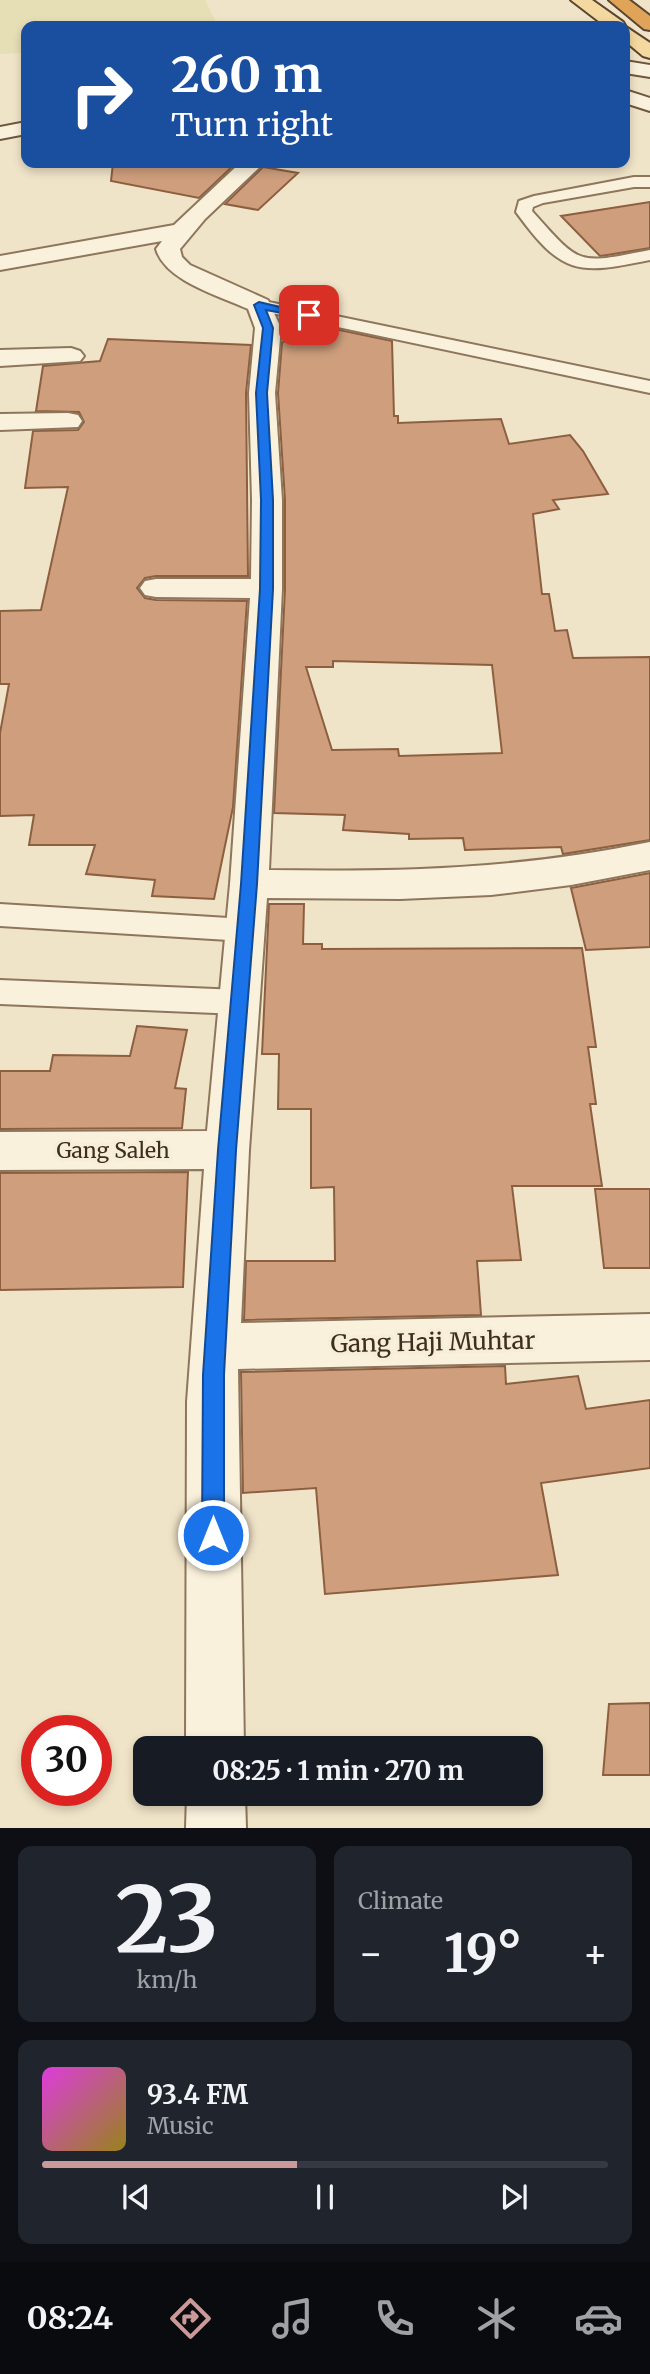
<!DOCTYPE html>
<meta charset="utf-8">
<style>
:root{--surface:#171b24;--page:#20242c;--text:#f1f3f6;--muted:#9ea1a6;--line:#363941;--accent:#cc999b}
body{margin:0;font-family:Merriweather,serif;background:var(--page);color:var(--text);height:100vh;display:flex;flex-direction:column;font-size:26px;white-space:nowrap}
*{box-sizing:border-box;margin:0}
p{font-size:23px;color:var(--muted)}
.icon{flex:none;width:38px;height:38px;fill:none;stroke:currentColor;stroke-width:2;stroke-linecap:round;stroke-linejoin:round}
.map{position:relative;height:1828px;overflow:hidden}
.sheet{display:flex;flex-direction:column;gap:18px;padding:18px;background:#0d0f14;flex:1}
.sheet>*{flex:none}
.banner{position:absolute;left:21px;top:21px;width:609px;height:147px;border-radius:14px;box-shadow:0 4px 10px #0003;background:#1a4fa0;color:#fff;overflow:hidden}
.speed{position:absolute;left:21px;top:1715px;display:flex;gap:14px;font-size:35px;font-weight:700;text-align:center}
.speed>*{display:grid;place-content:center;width:91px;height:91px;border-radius:50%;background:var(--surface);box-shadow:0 4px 10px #0003;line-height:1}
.speed .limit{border:10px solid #d22;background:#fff;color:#111}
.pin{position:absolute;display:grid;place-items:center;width:60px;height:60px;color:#fff;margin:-30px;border-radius:14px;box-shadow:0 4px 10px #0006}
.me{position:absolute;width:77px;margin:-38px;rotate:0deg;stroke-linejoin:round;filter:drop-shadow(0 0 5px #0008)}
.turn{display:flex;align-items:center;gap:24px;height:147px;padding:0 35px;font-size:32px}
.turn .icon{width:91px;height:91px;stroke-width:2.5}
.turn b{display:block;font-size:49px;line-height:60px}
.big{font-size:52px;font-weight:700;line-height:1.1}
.sheet .widget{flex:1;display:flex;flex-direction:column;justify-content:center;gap:10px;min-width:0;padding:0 24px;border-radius:14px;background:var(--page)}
.sheet .dial{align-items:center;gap:0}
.dial b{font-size:91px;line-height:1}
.song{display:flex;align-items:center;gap:21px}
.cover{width:84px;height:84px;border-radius:10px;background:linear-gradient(135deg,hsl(300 70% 55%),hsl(50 70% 35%))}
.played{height:7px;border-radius:4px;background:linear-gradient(90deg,var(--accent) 45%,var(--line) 45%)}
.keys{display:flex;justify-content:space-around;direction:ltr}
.heat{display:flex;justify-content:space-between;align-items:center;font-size:38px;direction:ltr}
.sheet .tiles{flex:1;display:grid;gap:18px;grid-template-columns:1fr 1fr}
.widget:last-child{grid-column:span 2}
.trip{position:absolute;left:133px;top:1736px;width:410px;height:70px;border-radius:14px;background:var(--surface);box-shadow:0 4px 10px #0003;font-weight:700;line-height:70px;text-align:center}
.dock{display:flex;height:112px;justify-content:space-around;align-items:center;background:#090b0e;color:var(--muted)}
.dock .icon{width:49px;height:49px}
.dock .active{color:var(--accent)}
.dock b{font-size:32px;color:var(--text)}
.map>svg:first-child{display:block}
.farmland{fill:#e6deb5}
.building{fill:#cf9f7d;stroke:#8d5f41;stroke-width:2;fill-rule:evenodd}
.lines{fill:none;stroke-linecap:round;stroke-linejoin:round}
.service-casing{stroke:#8d765c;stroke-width:4}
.minor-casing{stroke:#8d765c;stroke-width:4}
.secondary-casing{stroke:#6f573f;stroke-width:4}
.primary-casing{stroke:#5b4430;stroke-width:4}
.motorway-casing{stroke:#5b4430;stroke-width:4}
.service{fill:#faf1dc;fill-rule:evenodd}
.minor{fill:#faf1dc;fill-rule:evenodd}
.secondary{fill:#faf1dc;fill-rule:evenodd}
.primary{fill:#f3d9a0;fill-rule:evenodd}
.motorway{fill:#e0a458;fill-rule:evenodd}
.route{fill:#1a73e8;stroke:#114b97;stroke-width:2}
.labels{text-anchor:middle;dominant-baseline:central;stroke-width:7;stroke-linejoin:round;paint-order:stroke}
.street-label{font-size:21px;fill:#3d2e20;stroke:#f7eed8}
.near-street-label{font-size:24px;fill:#3d2e20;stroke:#f7eed8}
</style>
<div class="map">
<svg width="650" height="1828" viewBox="0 0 650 1828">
<rect width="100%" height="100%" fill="#f0e4c8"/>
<!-- farmland -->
<path class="farmland" d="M0,0H205L218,26H26V53L0,54Z"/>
<!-- building -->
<path class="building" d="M113,163H236L199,198L111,181Z
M263,167L298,173L258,210L225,204Z
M650,202V248L607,255L600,256L561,216Z
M301,322L392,341L394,416H398V423L501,419L509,444L570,435L583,451L608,494L553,500L559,509L533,514L542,594H549L555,631L567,630L573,658L650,657V840L563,854L561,847L465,850L463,838L409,839V834L343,830L345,815L274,813L285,589V500L278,393L282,343ZM333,661L492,665L502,753L399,756L398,749L332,750L306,667H333Z
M108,339L251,345L246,393L248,576H156L145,578L137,588L145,598L156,600L247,601L233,807L214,899L152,896L155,880L86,874L95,845H29L34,815L0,816V733L9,684H0V611L41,610L68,487L25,488L33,431L78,430L84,422L79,412L36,411L43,366L100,361Z
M650,873V947L586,950L571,888Z
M269,904H304L303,944H322V949L582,948L596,1047H588L596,1104H590L602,1186H512L521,1260L477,1261L481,1315L244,1320L246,1261H335L334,1187L311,1188V1109H278L279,1054H262Z
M137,1026L187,1030L175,1088L186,1089L182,1128L0,1129V1071H50L53,1055L130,1056Z
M188,1172L183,1287L0,1290V1173Z
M595,1189H650V1268H604Z
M505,1366L506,1384L578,1376L586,1409L650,1400V1468L541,1483L558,1575L325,1594L316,1488L243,1493L241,1372Z
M650,1703V1775H603L609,1704Z"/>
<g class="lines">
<!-- service casing -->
<g class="service-casing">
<path id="service" d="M634,177H650V187H634L543,203L533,207L532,211C582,267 577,264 650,250V260C577,275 562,275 516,212L519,201L534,196Z
M259,300L650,381V393L253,309L250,305Z
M0,904L245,919L255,922L259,930L255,938L245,941L0,926Z
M0,980L239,990L249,994L254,1002L249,1010L239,1014L0,1004Z"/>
</g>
<!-- minor casing -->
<g class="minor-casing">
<path id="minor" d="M240,163H264L205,219L180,249L182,257L190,265L268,300L281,328L275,393L282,500V589L269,870C403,872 518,869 650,842V870L571,885L491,895L400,899L267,898L249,1150L241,1323L650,1314V1360L238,1369L244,1748H186L187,1402L204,1169L0,1170V1132L207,1131L230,884L250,598L156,597L145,595L140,588L145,581L156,579H251L252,500L249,393L255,328L248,309C220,296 165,281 156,249L162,241L0,270V256L174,225Z
M71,348L80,351L84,356L80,361L0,366V350Z
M68,413L78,415L82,421L78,427L0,430V414Z
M187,1794H245L246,1828H186Z"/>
</g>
<!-- secondary casing -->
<g class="secondary-casing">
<path id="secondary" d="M625,61L650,65V77L625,73Z
M625,90L650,98V111L625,103Z
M26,122V134L0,139V127Z"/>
</g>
<!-- primary casing -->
<g class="primary-casing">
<path id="primary" d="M571,0H592L623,22L626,27L650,43V58L643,56L625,41V26H605Z"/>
</g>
<!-- motorway casing -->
<g class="motorway-casing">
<path id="motorway" d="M609,0H629L650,16V30L644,29Z"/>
</g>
<!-- service -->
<use href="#service" class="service"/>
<!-- minor -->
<use href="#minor" class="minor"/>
<!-- secondary -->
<use href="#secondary" class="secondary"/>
<!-- primary -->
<use href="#primary" class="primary"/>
<!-- motorway -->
<use href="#motorway" class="motorway"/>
</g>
<!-- route -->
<path class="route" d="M259,302L314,315L309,318L266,310L273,328L267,393L273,500V589L257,884L236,1150L224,1375V1535L221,1543L213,1546L206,1543L202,1535L203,1375L218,1150L241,884L260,589L261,500L256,393L263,328L254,305Z"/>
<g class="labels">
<!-- street labels -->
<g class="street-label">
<text x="113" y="1150">Gang Saleh</text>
</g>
<!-- near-street labels -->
<g class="near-street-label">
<text transform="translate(433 1342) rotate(-1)">Gang Haji Muhtar</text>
</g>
</g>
</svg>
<div class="speed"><div class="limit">30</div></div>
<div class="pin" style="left:309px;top:315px;background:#d93025"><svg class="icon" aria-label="arrive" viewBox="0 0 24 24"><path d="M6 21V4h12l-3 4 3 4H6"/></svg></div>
<svg class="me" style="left:213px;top:1535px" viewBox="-20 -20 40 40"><circle r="17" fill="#1a73e8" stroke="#fff" stroke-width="3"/><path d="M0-11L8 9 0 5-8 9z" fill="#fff"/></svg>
<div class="trip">08:25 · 1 min · 270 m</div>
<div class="banner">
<div class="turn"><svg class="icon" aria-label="right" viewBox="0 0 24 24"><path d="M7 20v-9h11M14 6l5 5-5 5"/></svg><div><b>260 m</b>Turn right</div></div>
</div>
</div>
<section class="sheet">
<div class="tiles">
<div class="widget dial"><b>23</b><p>km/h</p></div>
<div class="widget"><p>Climate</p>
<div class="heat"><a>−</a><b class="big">19°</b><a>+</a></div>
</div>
<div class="widget">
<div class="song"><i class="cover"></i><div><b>93.4 FM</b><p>Music</p></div></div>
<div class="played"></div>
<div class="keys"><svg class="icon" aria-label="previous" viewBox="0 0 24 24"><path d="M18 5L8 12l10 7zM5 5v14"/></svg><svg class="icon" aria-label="pause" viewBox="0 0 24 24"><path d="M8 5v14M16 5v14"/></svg><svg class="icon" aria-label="next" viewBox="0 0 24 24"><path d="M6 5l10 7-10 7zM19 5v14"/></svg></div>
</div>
</div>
</section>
<nav class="dock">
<b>08:24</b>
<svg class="icon active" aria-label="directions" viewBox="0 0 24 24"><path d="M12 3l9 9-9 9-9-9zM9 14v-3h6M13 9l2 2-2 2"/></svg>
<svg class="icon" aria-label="music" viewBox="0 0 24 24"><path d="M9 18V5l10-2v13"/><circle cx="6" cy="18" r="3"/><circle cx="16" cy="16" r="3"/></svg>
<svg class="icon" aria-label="phone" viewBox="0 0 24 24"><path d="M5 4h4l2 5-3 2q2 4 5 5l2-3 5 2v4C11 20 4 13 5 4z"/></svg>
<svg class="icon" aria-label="climate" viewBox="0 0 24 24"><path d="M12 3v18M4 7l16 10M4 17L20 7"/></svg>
<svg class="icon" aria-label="car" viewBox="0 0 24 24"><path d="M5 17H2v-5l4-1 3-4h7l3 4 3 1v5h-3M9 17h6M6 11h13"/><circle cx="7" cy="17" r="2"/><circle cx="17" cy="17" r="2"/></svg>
</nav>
